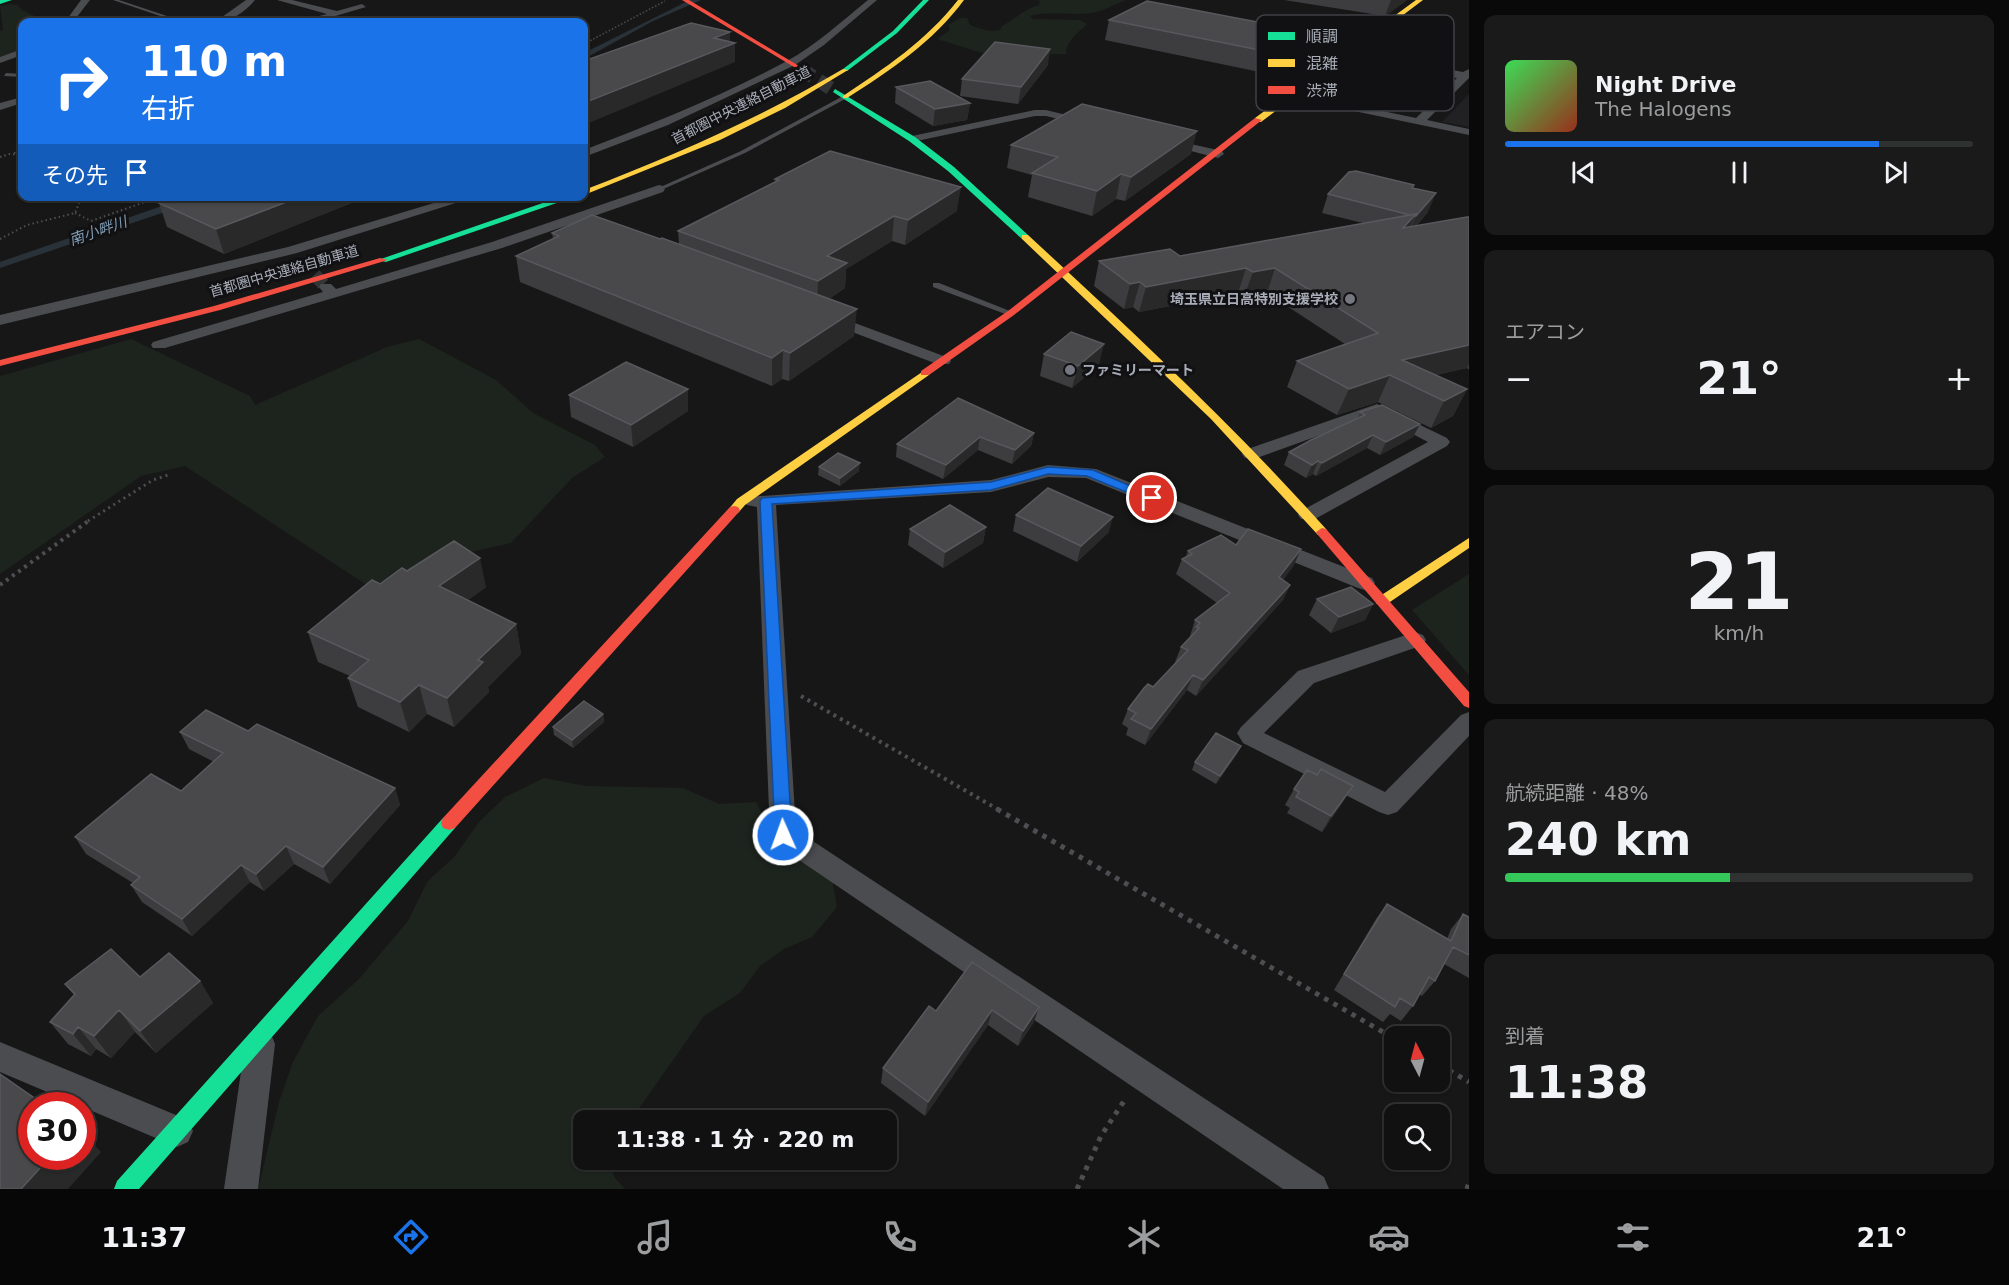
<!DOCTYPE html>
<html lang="ja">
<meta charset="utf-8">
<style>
:root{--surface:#111;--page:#1a1a1a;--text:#f1f3f6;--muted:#9c9d9f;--line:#303131;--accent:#1a73e8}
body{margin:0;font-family:"DejaVu Sans","Noto Sans JP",sans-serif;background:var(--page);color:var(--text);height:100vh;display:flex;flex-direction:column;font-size:22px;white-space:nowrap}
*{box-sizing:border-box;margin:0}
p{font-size:20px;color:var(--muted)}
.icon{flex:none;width:33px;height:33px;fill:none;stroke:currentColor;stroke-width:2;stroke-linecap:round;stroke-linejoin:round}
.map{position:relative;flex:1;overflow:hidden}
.drawer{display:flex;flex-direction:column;gap:15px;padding:15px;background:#090909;width:540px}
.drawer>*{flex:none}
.top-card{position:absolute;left:18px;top:18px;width:570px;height:183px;border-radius:12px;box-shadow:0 2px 4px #0004,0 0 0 2px var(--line);background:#1a73e8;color:#fff;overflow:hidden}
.needle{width:39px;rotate:354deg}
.fabs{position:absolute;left:1384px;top:1026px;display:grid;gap:12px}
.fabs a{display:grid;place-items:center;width:66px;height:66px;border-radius:12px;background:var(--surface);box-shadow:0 2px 4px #0004,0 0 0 2px var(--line);font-size:30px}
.speed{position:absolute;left:18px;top:1092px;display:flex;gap:12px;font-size:30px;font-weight:700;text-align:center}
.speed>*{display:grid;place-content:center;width:78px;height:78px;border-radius:50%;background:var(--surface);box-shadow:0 2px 4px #0004,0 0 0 2px var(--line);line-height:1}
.speed .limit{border:9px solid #d22;background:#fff;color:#111}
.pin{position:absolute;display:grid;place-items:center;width:51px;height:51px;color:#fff;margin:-26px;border:3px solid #fff;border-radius:50%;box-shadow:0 2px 6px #0007}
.me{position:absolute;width:66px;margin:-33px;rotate:358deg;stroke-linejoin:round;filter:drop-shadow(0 0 4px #0008)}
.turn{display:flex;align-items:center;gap:21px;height:126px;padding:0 24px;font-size:27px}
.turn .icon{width:78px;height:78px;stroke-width:2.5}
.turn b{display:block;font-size:42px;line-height:51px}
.then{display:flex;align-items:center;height:57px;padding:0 24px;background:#0003;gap:12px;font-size:22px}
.big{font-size:45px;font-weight:700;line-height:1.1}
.drawer .widget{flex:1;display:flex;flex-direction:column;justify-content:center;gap:9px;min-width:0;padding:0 21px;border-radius:12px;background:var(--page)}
.drawer .dial{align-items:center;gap:0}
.dial b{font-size:78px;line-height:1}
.song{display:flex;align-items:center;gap:18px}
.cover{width:72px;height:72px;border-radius:9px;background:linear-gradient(135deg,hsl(130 70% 55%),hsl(10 70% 35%))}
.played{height:6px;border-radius:3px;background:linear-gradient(90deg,var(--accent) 80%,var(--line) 80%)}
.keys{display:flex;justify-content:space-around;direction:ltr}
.heat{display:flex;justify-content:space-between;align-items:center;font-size:33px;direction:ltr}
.charge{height:9px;border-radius:4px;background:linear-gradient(90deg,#34c759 48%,var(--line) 0)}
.trip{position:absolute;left:573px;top:1110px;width:324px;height:60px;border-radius:12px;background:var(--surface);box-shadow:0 2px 4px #0004,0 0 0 2px var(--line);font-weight:700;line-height:60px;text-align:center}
.dock{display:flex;height:96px;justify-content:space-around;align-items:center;background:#070707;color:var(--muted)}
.dock .icon{width:42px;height:42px}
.dock .on{color:var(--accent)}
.dock b{font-size:27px;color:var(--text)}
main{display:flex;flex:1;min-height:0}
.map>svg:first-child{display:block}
.built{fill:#212123}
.green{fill:#1d241e}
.water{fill:#2a3239}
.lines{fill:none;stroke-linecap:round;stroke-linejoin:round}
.street-tunnel{stroke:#343537;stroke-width:13;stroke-dasharray:13 7;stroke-linecap:butt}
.secondary-tunnel{stroke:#343537;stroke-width:14;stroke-dasharray:14 7;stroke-linecap:butt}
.path-far4{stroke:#4d4e52;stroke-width:1.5;stroke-dasharray:1.5 2;stroke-linecap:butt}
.path-far3{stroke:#4d4e52;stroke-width:2;stroke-dasharray:1.5 3;stroke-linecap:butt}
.path-far2{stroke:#4d4e52;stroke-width:3;stroke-dasharray:2 4;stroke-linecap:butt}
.path-far1{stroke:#4d4e52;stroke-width:4;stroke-dasharray:3 4.5;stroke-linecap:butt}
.path{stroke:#4d4e52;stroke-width:5;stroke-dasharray:4.5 6;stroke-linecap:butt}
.lane{fill:#4b4c50;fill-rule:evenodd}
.street{fill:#4b4c50;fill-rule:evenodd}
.fast{fill:#16e098;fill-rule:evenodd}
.slow{fill:#ffcf43;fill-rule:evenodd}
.jam{fill:#f24e42;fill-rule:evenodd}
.wall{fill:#3d3d3f}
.shaded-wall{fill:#29292a}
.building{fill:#49494c;stroke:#58595d;stroke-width:1.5}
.route{fill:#1a73e8;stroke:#114b97;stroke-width:1.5}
.poi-dot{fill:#757880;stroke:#111113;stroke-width:2}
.labels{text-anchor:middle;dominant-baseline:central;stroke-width:6;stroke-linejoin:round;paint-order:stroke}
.far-street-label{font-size:14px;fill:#a8adb8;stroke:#111113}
.far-poi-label{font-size:14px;font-weight:bold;fill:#a8adb8;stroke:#111113;text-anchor:end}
.far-water-label{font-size:15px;font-style:italic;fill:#7f9bb3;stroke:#111113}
.key{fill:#111113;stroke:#3e4045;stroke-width:1.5}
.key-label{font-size:16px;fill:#a8adb8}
</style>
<main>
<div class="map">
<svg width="1469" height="1189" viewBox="0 0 1469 1189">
<rect width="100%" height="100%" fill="#171717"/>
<!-- built -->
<path class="built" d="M1469,94V127L1442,122Z"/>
<!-- green -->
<path class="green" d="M1035,0H1126C1114,4 1105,11 1091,13C1071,16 1050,10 1030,16L1033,19L1080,20L1087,24C1079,32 1066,41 1066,54L989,55L937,39L950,30L948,25L960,18H967L970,25C981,29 989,32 1000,30L1002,26C1016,19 1024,9 1039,5L1040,1Z
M9,4L18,5L22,10L41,19L39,22H22V49L0,57V31L3,30L0,6Z
M131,339L250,396L255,405L387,347L419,339L496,380L533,413L595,445L605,457L572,478L511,543L439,559L370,587L185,466L141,476L0,574V376Z
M1469,574V675L1412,610Z
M544,778L586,786L683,788L719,804L756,802L776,838L832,879L837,907L812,937L784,949L760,966L740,993L704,1016L635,1114L627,1120H584V1160H607L615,1178L625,1189H258L279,1102L293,1062L318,1016L358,980L408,921L427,882L455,856L479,822L505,797Z"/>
<!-- water -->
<path class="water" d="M690,0H701L653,21L584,59V53Z
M188,197H209L0,268V262Z"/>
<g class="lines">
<!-- street-tunnel -->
<path class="street-tunnel" d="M301,260L326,287"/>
<!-- secondary-tunnel -->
<path class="secondary-tunnel" d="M801,69L835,91"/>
<!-- path-far4 -->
<path class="path-far4" d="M584,44L665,1"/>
<!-- path-far3 -->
<path class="path-far3" d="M14,153L22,151
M0,157L10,154L22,155
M75,213L91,221L162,196
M0,239L27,225L75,213L80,201L74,196"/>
<!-- path-far2 -->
<path class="path-far2" d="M88,521L153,480L171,474"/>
<!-- path-far1 -->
<path class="path-far1" d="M0,585L91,519
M801,696L999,810"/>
<!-- path -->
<path class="path" d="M997,809L1395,1039
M1440,1065L1469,1082
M1077,1189L1101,1136L1126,1098
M1467,1189L1469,1182"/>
<!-- lane -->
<path class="lane" d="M113,0H119L170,17L208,22L169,19Z
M6,73L22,74V77L4,76Z
M845,95L847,98L745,153L661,190L656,189L741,151Z
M933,283H939L1015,313L1008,315L933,287Z"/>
<!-- street -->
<path class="street" d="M81,0H90L73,22H65Z
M246,0H255C245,12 231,22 215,22Z
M277,0H292L337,11L362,4L366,7L315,22H303L304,20L327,14Z
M868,0H877L824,45L795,65L668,125L584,157V150C652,124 722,96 787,61C816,45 842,21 868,0Z
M22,49V55L0,63V57Z
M1349,51L1463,72L1469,69V78L1427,120L1469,129V135L1287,97L1286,95L1291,92L1416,118L1457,78L1346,56V52Z
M22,97V103L0,110V103Z
M1035,110H1046L1091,121L1093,123L1087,126L1046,116H1035L912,142L906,139L912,136Z
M1164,138L1222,151L1224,154L1218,158L1160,143L1158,141Z
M659,185L663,186L665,189L663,192L502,248L165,348H153L151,345L153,342L323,292L319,287L321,284H331L336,289L492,242Z
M457,196H478L297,253L0,325V315L288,247Z
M828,313L949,358L951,361L949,364H937L823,321L820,318Z
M1377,404L1447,438L1450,442L1447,446L1315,519H1301L1298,515L1301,511L1428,442L1376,415L1257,458H1245L1242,454L1245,450Z
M1048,465L1096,469L1372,578L1375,583L1372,588L1365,590L1358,588L1086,478L1048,477L991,492L776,505L796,830L1324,1177L1329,1189H1283L774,843L770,835L757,507L747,505L744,501L747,497L991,480Z
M1415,632L1423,635L1426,640L1423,645L1314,683L1264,733L1385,792L1461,715L1469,712V736L1397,812L1388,815L1379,812L1243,743L1237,733L1241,727L1298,671Z
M260,1029L271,1034L275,1044L258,1189H224L245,1044L249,1034Z
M0,1042L188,1120L193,1131L188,1142L177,1147L0,1072Z"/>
<!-- fast -->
<path class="fast" d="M0,0H12L0,4Z
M923,0H929L897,33L847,71H843V69L893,31Z
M835,89L915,137L954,167L1028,235V239H1022L948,171L909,141L833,92Z
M563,196H577L386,262L378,260Z
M449,816L455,818L457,823L455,828L139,1189H114L117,1181L443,818Z"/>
<!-- slow -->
<path class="slow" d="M958,0H964C933,42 891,70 847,98H843V96C885,68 926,41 958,0Z
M1416,0H1423L1261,122H1255V118Z
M843,69L848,70L785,108L720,140L584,195V190C673,156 760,118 843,69Z
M1022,235H1028C1131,330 1233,425 1326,529L1328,532L1326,535H1318L1211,419L1022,239Z
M925,370L930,373L929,375L745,505L738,513H730L728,510L737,499Z
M1469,538V548L1387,604H1377L1375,601L1377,598Z"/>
<!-- jam -->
<path class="jam" d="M682,0H689L804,69L799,70Z
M1255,118L1262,120L1014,315L929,375H921V371L1008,311Z
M380,258L388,260L220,310L0,366V360L214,306Z
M734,506L738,507L740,510L738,513L455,828L449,830L443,828L441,823L443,818L730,507Z
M1322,528L1326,529L1469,692V708L1464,706L1318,535L1316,532Z"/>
</g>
<!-- wall -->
<path class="wall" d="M1284,0H1407L1385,16Z
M1109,20L1310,32L1344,31L1338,52L1298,80L1105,40Z
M1048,65L1018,104L960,96L962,79Z
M896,87L970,103L967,120L933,126L895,103Z
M1011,145L1191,154L1125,201L1116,199L1092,216L1028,197L1032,175L1007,168Z
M775,179L957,211L905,245L892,241L846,269L845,288L829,299L854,336L789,381L782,379L772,386L520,282L516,256L553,239L552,233L660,239L679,244L678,231L775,182Z
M1413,188L1428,212L1416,226L1469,217V370L1467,368L1436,375L1467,389L1453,416L1431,428L1378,402L1337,415L1287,387L1297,361L1345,344L1267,293L1244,297L1238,293L1139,312L1133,307L1124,309L1094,286L1099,261L1180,256L1363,223L1322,213L1328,194Z
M176,196H369L224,254L167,227L159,203Z
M1044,354L1099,365L1072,388L1040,376Z
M688,389V411L633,447L571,417L569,395Z
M1360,412L1420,424L1413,437L1380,455L1367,448L1316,476L1313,474L1306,478L1284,465L1289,452L1358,418Z
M1034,433L1031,446L1012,464L978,450L943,479L896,457L897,444Z
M819,467L859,471L840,486L818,475Z
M1016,515L1109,532L1077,562L1013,531Z
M986,527L983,543L943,568L908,545L910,529Z
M1236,545L1294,565L1283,580L1290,585L1283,600L1196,696L1187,690L1145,745L1126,735L1128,728L1122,724L1128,709L1153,687L1176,663L1175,662L1181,647L1191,636H1190L1195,620L1217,603L1176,574L1182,559L1186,556L1188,551Z
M407,571L486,587L468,600L516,624L521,654L488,687L489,692L454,727L427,714L409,732L358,707L348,678L350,676L318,662L308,632L380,584Z
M1317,599L1373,604L1365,620L1331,633L1309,615Z
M603,714L604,722L573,748L554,735L553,727Z
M248,731L395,788L400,805L330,884L294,864L264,891L250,882L192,936L142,902L131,885L133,883L86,854L75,837L181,791L214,762L189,749L180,732Z
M1241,746L1237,754L1216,784L1192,770L1195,762Z
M1317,775L1343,802L1322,832L1287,813L1290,808L1285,805L1294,789Z
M1387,904L1447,939L1451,929L1463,914L1469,917V978L1444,964L1435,981L1422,996L1419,994L1413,1006L1401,1021L1390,1014L1383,1022L1334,990L1376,919Z
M972,962L1034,1022L1018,1046L988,1025L925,1116L881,1083L883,1068L936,1011Z
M140,977L200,981L213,1003L156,1053L135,1032L111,1058L96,1049L91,1056L68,1044L50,1022L74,995L65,984Z"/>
<!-- shaded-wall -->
<path class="shaded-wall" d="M1391,0H1407L1385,16Z
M1344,31L1338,52L1298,80L1305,59Z
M730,32V45L735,43V62L584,125V103L714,38Z
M1050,49L1048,65L1018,104L1021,87Z
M970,103L967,120L933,126L935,109Z
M1197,131L1191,154L1125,201L1131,177Z
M1121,174L1116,199L1092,216L1097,191Z
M961,187L957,211L905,245L908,220Z
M1436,193L1428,212L1408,234L1416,216Z
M302,196H369L224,254L216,229Z
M1416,214L1406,237L1403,228Z
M894,216L892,241L846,269L845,288L817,307L818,281L827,256Z
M1246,268L1238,293L1139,312L1146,287Z
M1275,268L1267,293L1244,297L1253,272Z
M1140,282L1133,307L1124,309L1130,284Z
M857,309L854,336L789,381L790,353Z
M1104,344L1099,365L1072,388L1078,366Z
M1469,345V364L1467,368L1405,382L1402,360Z
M783,350L782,379L772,386V358Z
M1390,375L1378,402L1337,415L1349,389Z
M688,389V411L633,447L631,425Z
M1467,389L1453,416L1431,428L1444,401Z
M1420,424L1413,437L1380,455L1386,442Z
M1034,433L1031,446L1012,464L1015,450Z
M1373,435L1367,448L1316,476L1322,463Z
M980,437L978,450L943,479L946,465Z
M1318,461L1313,474L1306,478L1312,465Z
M860,463L859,471L840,486V478Z
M1113,517L1109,532L1077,562L1081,546Z
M986,527L983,543L943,568L945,552Z
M1301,549L1294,565L1273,593L1279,577Z
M480,558L486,587L446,616L439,586Z
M1290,585L1283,600L1196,696L1203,680Z
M1373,604L1365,620L1331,633L1339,617Z
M516,624L521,654L488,687L489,692L454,727L447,698L478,660Z
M1193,675L1187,690L1145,745L1151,729Z
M419,685L427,714L409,732L400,702Z
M603,714L604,722L573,748L572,740Z
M1241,746L1237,754L1216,784L1220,776Z
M1353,786L1343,802L1322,832L1331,816Z
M395,788L400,805L330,884L323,867Z
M286,846L294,864L264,891L256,874Z
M241,865L250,882L192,936L182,919Z
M200,981L213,1003L156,1053L140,1031Z
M1039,1007L1034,1022L1018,1046L1023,1031Z
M119,1010L135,1032L111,1058L94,1036Z
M992,1010L988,1025L925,1116L928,1102Z
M78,1027L96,1049L91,1056L73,1034Z
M82,1132L101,1152L68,1189H21L51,1156H82Z"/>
<!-- building -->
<path class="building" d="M1147,1L1310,32L1318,27L1344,31L1305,59L1109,20Z
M691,23L730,32L714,38L735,43L584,103V61Z
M995,42L1050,49L1021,87L962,79Z
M930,81L970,103L935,109L896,87Z
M1082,104L1197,131L1131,177L1121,174L1097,191L1032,173L1058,157L1011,145Z
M830,151L961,187L908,220L894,216L827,256L847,263L818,281L678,231L779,180L775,179Z
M1356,171L1414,185L1412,188L1436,193L1416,216H1415L1416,214L1410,215L1328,194L1349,172Z
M176,196H302L216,229L159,203Z
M1416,214L1403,228L1467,217H1469V345L1402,360L1467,389L1444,401L1390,375L1349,389L1297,361L1378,333L1275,268L1253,272L1246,268L1146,287L1140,282L1130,284L1099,261L1170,249L1180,256Z
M592,215L660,239L662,238L857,309L790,353L783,350L772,358L516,256L559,236L552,233Z
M1071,332L1104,344L1078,366L1044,354Z
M626,362L688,389L631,425L569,395Z
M958,398L1034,433L1015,450L980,437L946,465L897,444Z
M1382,405L1420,424L1386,442L1373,435L1322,463L1318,461L1312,465L1289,452L1311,440L1365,415L1360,412Z
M838,453L860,463L840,478L819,467Z
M1048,488L1113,517L1081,546L1016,515Z
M950,505L986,527L945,552L910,529Z
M1248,529L1301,549L1279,577L1290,585L1203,680L1193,675L1151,729L1131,719L1136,713L1128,709L1144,688L1148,684L1153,687L1188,650L1181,647L1199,628L1196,627L1200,623L1195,620L1230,593L1182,559L1192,554L1188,551L1221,535L1236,545Z
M454,541L480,558L439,586L516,624L478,660L483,662L447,698L419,685L400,702L348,678L369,660L308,632L372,580L380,584L402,568L407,571Z
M1351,587L1373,604L1339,617L1317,599Z
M584,701L603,714L572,740L553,727Z
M206,710L248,731L257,724L395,788L323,867L286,846L256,874L241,865L182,919L131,885L140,877L75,837L151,774L181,791L223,753L180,732Z
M1216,733L1241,746L1220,776L1195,762Z
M1321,769L1353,786L1331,816L1296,797L1299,792L1294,789L1307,770L1317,775Z
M1387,904L1451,941L1463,914L1469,917V955L1453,947L1435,981L1429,977L1413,1006L1400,998L1395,1007L1344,974Z
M111,949L140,977L169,953L200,981L140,1031L119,1010L94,1036L78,1027L73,1034L50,1022L75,994L65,984Z
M972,962L1039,1007L1023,1031L992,1010L928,1102L883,1068L929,1006L936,1011Z
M0,1074L46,1106H32V1156H51L21,1189H0Z"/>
<!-- route -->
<path class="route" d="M1048,467L1093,470L1159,498L1152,502L1148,501L1087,476L1048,474L991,490L772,504L792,835L789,840L783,842L777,840L775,835L760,501L762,498L991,482Z"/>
<!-- markers -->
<g class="poi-dot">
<circle cx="1350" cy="299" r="6"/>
<circle cx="1070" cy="370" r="6"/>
</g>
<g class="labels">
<!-- far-street labels -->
<g class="far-street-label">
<text transform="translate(741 105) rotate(-27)">首都圏中央連絡自動車道</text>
<text transform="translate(284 271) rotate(-16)">首都圏中央連絡自動車道</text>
</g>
<!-- far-poi labels -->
<g class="far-poi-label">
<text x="1338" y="299">埼玉県立日高特別支援学校</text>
<text x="1082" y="370" text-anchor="start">ファミリーマート</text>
</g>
<!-- far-water labels -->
<g class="far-water-label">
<text transform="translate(98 231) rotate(-19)">南小畔川</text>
</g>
</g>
<!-- legend -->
<rect x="1256" y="15" width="198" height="96" rx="9" class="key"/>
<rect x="1268" y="32" width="27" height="8" fill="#16e098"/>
<rect x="1268" y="59" width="27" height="8" fill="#ffcf43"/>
<rect x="1268" y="86" width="27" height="8" fill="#f24e42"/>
<g class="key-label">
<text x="1306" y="42">順調</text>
<text x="1306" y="69">混雑</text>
<text x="1306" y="96">渋滞</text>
</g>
</svg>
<div class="fabs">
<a><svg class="needle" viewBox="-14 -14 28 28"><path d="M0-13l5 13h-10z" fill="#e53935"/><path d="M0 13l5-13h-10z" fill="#9c9d9f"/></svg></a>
<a><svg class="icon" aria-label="search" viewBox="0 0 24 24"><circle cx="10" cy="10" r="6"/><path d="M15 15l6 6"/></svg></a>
</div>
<div class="speed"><div class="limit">30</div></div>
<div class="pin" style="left:1152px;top:498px;background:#d93025"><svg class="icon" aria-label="arrive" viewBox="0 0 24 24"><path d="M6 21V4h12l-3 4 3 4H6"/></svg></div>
<svg class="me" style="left:783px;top:835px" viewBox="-20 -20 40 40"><circle r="17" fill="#1a73e8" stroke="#fff" stroke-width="3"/><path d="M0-11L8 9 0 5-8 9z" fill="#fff"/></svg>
<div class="trip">11:38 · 1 分 · 220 m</div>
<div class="top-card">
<div class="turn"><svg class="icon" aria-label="right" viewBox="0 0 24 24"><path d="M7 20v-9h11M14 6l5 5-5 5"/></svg><div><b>110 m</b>右折</div></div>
<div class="then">その先<svg class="icon" aria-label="arrive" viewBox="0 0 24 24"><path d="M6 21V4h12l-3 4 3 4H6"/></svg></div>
</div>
</div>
<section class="drawer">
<div class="widget">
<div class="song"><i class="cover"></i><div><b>Night Drive</b><p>The Halogens</p></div></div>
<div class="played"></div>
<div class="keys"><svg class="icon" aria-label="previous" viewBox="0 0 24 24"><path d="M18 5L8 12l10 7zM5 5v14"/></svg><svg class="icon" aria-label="pause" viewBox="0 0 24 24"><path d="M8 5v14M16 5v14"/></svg><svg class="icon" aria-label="next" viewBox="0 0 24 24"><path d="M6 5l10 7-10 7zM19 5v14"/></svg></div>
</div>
<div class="widget"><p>エアコン</p>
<div class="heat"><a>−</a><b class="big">21°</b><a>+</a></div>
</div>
<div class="widget dial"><b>21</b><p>km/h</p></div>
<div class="widget"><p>航続距離 · 48%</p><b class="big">240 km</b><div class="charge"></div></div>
<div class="widget"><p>到着</p><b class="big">11:38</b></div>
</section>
</main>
<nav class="dock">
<b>11:37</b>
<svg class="icon on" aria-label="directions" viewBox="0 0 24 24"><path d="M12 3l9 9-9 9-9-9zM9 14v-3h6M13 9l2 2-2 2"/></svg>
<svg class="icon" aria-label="music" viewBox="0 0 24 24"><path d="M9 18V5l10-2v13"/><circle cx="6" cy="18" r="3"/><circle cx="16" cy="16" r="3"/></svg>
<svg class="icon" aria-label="phone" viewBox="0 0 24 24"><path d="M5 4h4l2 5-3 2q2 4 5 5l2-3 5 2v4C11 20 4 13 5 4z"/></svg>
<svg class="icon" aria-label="climate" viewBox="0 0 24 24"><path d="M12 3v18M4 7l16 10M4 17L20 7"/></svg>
<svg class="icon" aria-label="car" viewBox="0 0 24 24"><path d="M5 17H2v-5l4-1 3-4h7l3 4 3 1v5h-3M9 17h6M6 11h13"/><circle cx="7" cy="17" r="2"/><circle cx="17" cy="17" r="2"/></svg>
<svg class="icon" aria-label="filters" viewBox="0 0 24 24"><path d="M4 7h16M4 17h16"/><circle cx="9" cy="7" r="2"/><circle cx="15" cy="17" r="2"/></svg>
<b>21°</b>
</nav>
